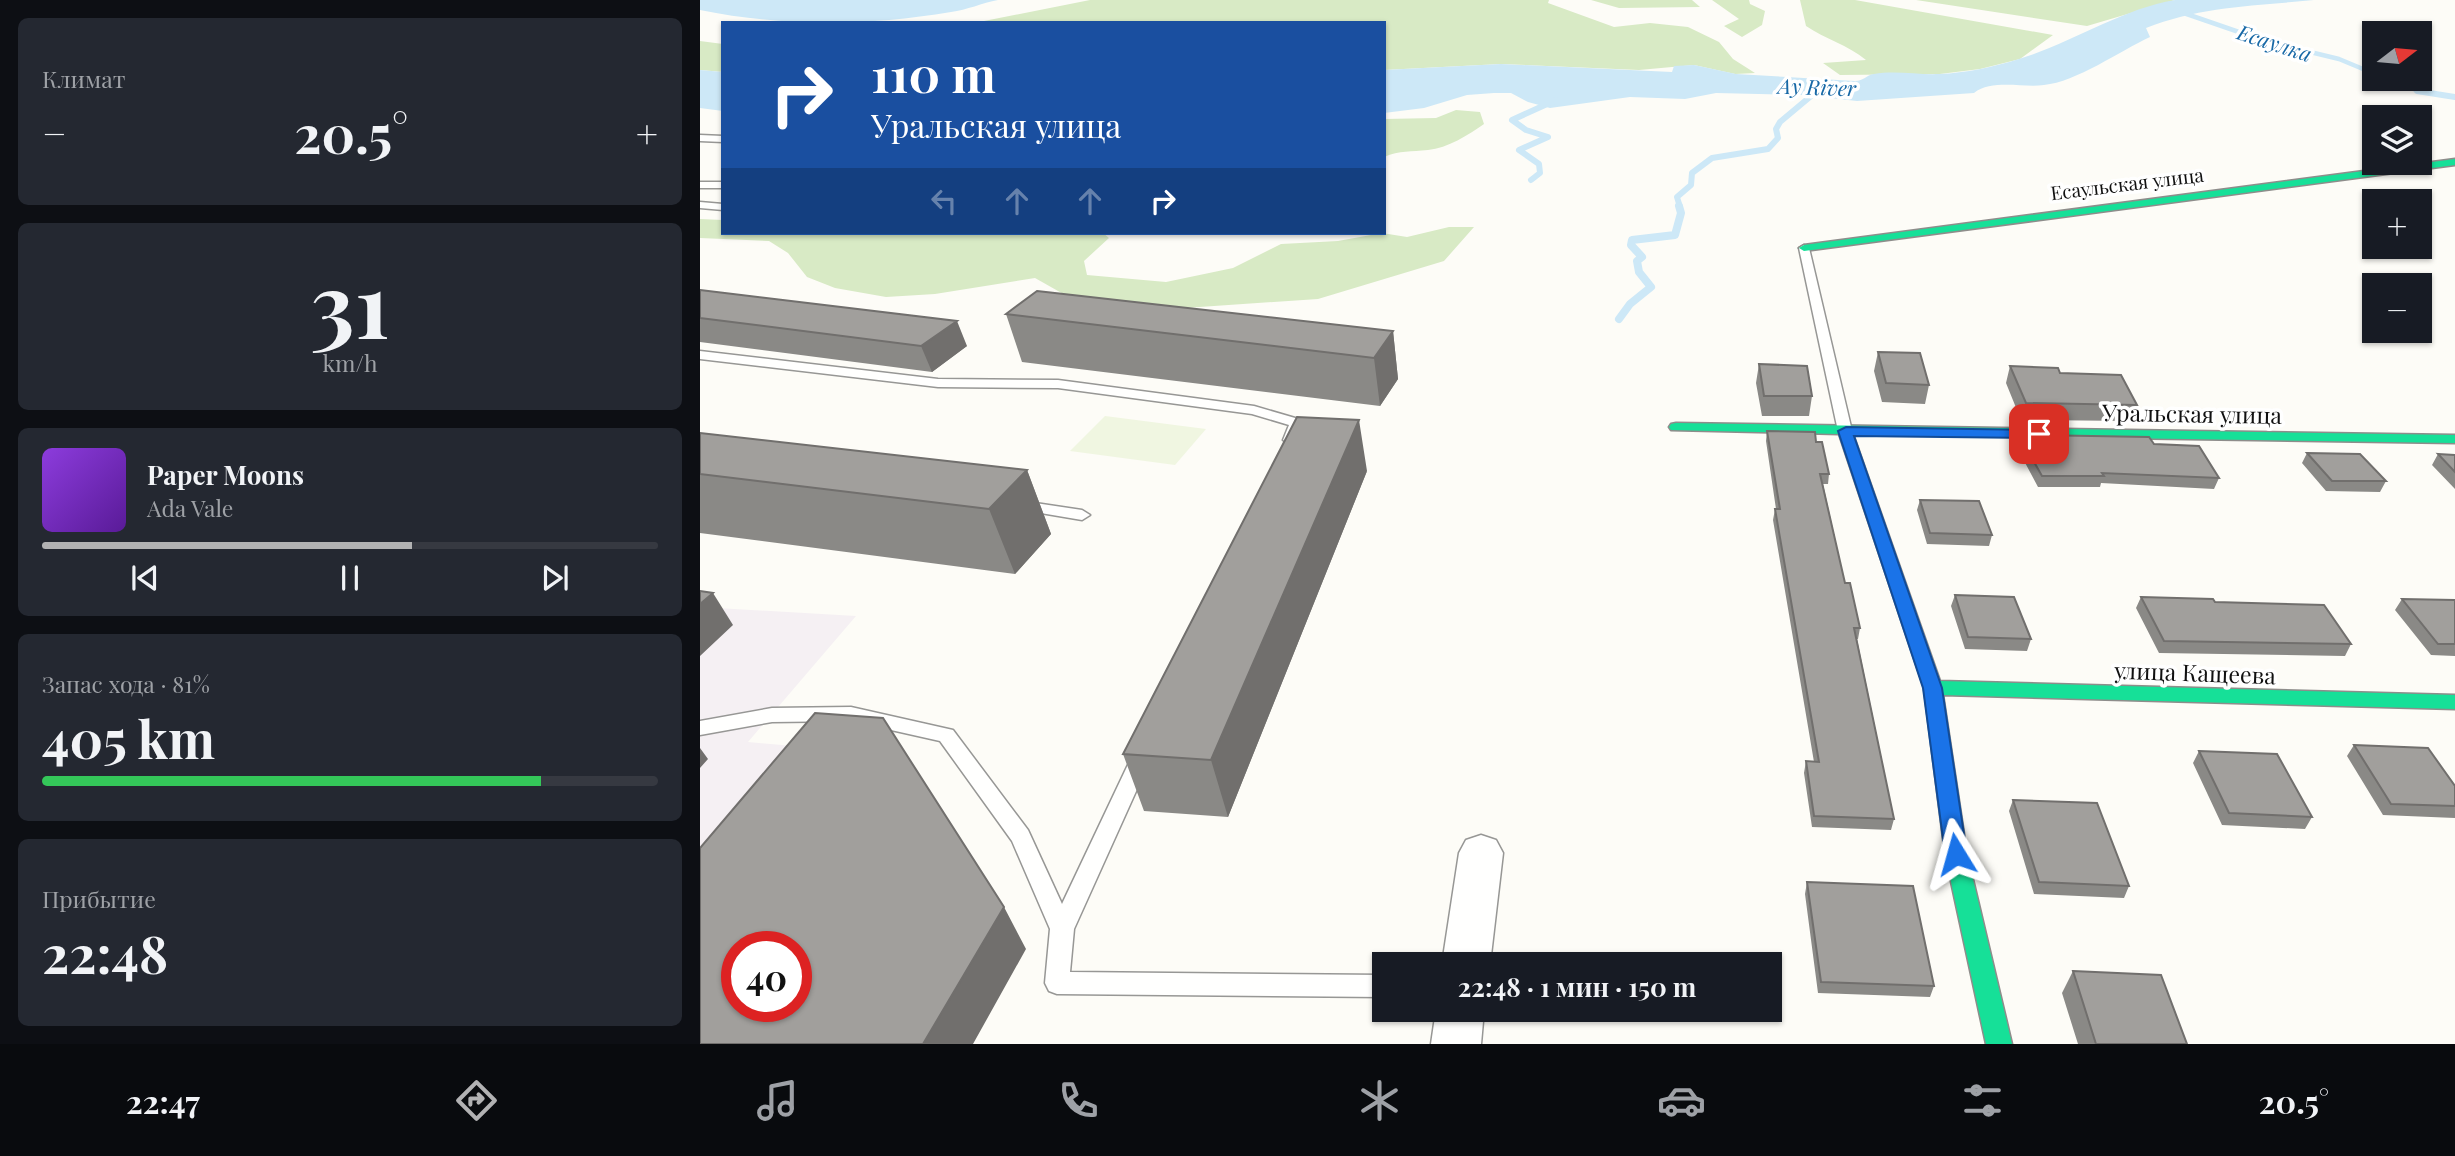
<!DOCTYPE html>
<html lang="ru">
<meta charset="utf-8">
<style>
:root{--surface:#171b24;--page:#242831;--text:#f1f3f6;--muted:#9ea1a6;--line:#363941;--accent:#b2b2b3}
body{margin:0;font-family:"Playfair Display",serif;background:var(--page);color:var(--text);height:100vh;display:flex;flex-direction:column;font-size:26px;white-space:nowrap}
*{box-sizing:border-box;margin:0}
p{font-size:23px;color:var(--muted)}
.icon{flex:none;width:38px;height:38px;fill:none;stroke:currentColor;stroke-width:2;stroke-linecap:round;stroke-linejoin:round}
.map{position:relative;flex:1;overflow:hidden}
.panel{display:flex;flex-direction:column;gap:18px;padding:18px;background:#0d0f14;width:700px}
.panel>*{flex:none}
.hud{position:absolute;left:21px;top:21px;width:665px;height:214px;border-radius:0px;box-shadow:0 2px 5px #0004;background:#1a4fa0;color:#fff;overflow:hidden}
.needle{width:46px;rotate:74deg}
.buttons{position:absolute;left:1662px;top:21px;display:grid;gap:14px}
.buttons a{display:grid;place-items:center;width:70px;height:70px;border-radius:0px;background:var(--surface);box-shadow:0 2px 5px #0004;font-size:35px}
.speed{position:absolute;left:21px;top:931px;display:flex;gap:14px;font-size:35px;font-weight:700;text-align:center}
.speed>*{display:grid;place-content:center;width:91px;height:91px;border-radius:50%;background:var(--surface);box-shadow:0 2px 5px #0004;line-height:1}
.speed .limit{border:10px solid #d22;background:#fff;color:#111}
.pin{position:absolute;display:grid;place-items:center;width:60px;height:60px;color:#fff;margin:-30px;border-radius:14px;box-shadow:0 4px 10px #0006}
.me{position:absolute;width:77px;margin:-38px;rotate:352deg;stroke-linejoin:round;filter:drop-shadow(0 0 5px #0008)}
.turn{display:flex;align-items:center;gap:24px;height:147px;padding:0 35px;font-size:32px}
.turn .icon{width:91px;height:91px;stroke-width:2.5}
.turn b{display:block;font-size:49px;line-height:60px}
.lanes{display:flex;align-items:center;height:66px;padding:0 35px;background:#0003;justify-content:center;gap:35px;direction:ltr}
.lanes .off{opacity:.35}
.big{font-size:52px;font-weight:700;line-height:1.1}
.panel .widget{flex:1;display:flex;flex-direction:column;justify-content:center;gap:10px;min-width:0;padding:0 24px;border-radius:10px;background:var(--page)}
.panel .dial{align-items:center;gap:0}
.dial b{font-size:91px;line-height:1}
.song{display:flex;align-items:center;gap:21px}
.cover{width:84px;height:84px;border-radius:10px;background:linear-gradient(135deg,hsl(270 70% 55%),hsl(270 70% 35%))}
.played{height:7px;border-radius:4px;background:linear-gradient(90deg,var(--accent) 60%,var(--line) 60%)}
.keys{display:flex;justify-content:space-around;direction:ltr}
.heat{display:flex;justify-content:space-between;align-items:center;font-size:38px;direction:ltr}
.charge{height:10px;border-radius:5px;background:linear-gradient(90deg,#34c759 81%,var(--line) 0)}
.trip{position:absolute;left:672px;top:952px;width:410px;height:70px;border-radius:0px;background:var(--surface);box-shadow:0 2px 5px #0004;font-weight:700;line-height:70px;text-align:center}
.dock{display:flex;height:112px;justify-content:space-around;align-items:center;background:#090b0e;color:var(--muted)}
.dock .icon{width:49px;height:49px}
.dock .current{color:var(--accent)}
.dock b{font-size:32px;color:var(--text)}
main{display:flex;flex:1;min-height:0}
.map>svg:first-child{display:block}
.industrial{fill:#f5f0f3}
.forest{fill:#d8eac5}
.pitch{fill:#f0f6e1}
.water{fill:#cde8f7}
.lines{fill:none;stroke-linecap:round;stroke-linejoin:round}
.stream-far2{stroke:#cde8f7;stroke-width:4.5}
.stream-far1{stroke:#cde8f7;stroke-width:6}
.stream{stroke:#cde8f7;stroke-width:8}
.lane-casing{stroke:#979795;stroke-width:3}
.street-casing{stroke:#979795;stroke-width:3}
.fast-casing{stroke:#8e8d8b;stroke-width:3}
.lane{fill:#fffffe;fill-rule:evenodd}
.street{fill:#fffffe;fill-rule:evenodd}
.fast{fill:#16e098;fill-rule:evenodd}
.wall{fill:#8a8986}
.shaded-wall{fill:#716f6d}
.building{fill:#a19f9c;stroke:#716f6d;stroke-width:2;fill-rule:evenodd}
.route{fill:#1a73e8;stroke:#114b97;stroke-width:2}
.labels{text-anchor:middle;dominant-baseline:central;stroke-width:7;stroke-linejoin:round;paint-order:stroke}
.far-street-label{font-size:19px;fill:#111;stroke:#fff}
.far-water-label{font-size:21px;font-style:italic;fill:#1768a6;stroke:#fff}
.street-label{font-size:23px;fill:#111;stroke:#fff}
</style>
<main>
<section class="panel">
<div class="widget"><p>Климат</p>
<div class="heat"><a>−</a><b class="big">20.5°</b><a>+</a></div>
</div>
<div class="widget dial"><b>31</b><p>km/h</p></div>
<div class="widget">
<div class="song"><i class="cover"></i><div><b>Paper Moons</b><p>Ada Vale</p></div></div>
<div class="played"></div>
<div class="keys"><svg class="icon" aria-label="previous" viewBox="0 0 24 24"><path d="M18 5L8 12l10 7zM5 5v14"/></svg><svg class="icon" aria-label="pause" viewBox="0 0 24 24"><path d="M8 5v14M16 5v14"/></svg><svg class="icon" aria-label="next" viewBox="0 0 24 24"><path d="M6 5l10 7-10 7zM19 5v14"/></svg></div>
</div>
<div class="widget"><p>Запас хода · 81%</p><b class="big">405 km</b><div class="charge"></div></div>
<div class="widget"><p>Прибытие</p><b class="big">22:48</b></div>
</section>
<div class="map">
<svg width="1755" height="1044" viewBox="0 0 1755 1044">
<rect width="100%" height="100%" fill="#fdfcf7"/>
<!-- industrial -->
<path class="industrial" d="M0,607L156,616L48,742L93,746L0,859Z"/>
<!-- forest -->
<path class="forest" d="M390,0H849L848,3L914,27L950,23L988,27L1019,42L1033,59L1055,73L1035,74L994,65L939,70L801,64L684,70V23H274Z
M891,0H992L1000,7L919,8Z
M1012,0H1049L1050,4L1065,11L1062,25L1042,37L1024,26L1039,19Z
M1100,0H1155L1353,35L1320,59L1280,69L1240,74L1140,75L1123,63L1166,60C1148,45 1125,39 1106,26Z
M1216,0H1475L1387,26Z
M0,41L23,44V72L0,70Z
M756,110L780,112L784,124C768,135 748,148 728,150C711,152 700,150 684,157V119L736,118Z
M0,219L23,220V233H403L409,238L384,261L387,275L466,282L533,268L581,244L638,241L682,233L707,237L749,227H774L744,261L618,299L485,308L381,304L335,278L235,294L186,297L135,288L107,277L88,253L69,241L0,238Z"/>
<!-- pitch -->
<path class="pitch" d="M405,416L506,429L475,465L370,451Z"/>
<!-- water -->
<path class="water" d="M0,0H298C282,3 267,10 251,12C167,26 84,27 0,10Z
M1475,0H1614C1556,6 1501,6 1446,28L1450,37C1420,51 1376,82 1344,85C1323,88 1292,79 1274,93L1157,101L1103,95L1016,93L985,99L930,97L850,108L828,102L811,93H794L767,95L724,108L684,113V70L801,64L972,72L974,66L994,65L1036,74L1155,81C1164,81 1166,75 1174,74C1195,70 1218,75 1239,74C1266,73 1293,67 1319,59C1372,43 1421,9 1475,0Z
M0,70L23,72V111L0,108Z"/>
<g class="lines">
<!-- stream-far2 -->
<path class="stream-far2" d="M1475,10L1565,41L1639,59L1675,74
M1687,79L1721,92
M1115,92L1120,87"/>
<!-- stream-far1 -->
<path class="stream-far1" d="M1717,91L1755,97
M831,180L840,173L839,164L819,150L848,137L826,130L812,120L856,100
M980,207L977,197L991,185L992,173L1012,158L1068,149L1078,138L1076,129L1080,122L1117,91"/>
<!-- stream -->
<path class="stream" d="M919,319L930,304L951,287L939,272L937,261L942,257L931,245L932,240L975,235L981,213L979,206"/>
<!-- lane casing -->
<g class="lane-casing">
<path id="lane" d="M0,135L23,136V142L0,141Z
M0,182H23V188H0Z
M0,202L23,204V210L0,208Z
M1104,245L1109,248L1152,431L1145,435L1138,431L1099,248Z
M0,351L238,379L358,380L554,406L602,420L604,423L597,440L590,444L583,440L589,425L552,414L358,388L238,387L0,359Z
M322,501L382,510L390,515L382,520L317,509L314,506L317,503Z
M151,707L253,730L328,830L362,904L434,752L441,750L448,752L451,758L374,929L370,972L684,975V997L357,994L349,991L345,983L350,929L312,841L240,741L151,721L72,722L0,735V721L72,708Z"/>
</g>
<!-- street casing -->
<g class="street-casing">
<path id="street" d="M781,835L796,840L803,853L790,964H742L759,853L766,840Z
M736,1010H784L781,1044H731Z"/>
</g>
<!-- fast casing -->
<g class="fast-casing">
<path id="fast" d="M1755,159V165L1104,251L1099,248L1104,245Z
M976,423L1755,435V443L1153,434L1240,681L1755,695V709L1243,695L1267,854L1312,1044H1286L1245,854L1224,688L1139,434L971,430L969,427L971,424Z"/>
</g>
<!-- lane -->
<use href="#lane" class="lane"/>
<!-- street -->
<use href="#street" class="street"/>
<!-- fast -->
<use href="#fast" class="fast"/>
</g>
<!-- wall -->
<path class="wall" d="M0,290L267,346L232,372L0,342Z
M306,314L693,331L698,379L680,406L322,362Z
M1178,352L1229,385L1225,404L1182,402L1174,371Z
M1059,364L1112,396L1109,416H1062L1056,383Z
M1310,366L1360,373L1437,405L1432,421L1321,420L1306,383Z
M1067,431L1116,442L1129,474L1128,484H1123L1145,583L1160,628L1158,639H1157L1194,819L1191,830L1112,827L1104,773L1106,761L1114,762L1073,520L1075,509H1076L1066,441Z
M0,433L327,470L351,534L315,574L0,533Z
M1334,435L1454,444L1519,478L1514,489L1401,483L1400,487H1338L1322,457L1325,446H1332Z
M1607,453L1686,481L1680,492L1626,491L1602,463Z
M1738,454L1755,455V489L1732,465Z
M667,471L528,817L444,811L423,754Z
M1220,500L1292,535L1289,546L1227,544L1217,510Z
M1255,595L1331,639L1327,651L1265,649L1251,606Z
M1441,597L1515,602L1651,644L1645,656L1459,653L1436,608Z
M1702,599L1755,600V656L1731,655L1695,610Z
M1654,745L1755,786V818L1683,815L1647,756Z
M1499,751L1612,817L1605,829L1522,825L1493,763Z
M1313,800L1429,886L1424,898L1334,894L1309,811Z
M1107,882L1234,986L1230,997L1118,993L1105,894Z
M1373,971L1487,1044H1378L1362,993Z"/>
<!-- shaded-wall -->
<path class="shaded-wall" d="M257,321L267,346L232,372L221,346Z
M693,331L698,379L680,406L674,358Z
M659,420L667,471L528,817L511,760Z
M327,470L351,534L315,574L289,509Z
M13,593L33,625L0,656V604Z
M0,748L8,759L0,768Z
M304,907L326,949L273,1044H223Z"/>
<!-- building -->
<path class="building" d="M0,290L257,321L221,346L0,318Z
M337,291L693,331L674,358L306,314Z
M1178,352L1220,353L1229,385L1186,383Z
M1059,364L1107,366L1112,396H1064Z
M1310,366L1358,368L1360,373L1421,375L1437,405L1326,403Z
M597,417L659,420L511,760L423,754Z
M1067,431L1115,432L1116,442H1122L1129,474H1120L1145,583H1150L1160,628H1154L1194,819L1114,816L1106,761L1119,762L1075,509H1080Z
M0,433L327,470L289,509L0,474Z
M1334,435L1449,437L1454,444L1499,446L1519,478L1402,473L1404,476H1342L1325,446H1339Z
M1607,453L1660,454L1686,481H1632Z
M1738,454L1755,455V472Z
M1220,500L1279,501L1292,535L1230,533Z
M0,591L13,593L0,604Z
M1255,595L1314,597L1331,639L1268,637Z
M1441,597L1513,599L1515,602L1624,605L1651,644L1464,641Z
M1702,599L1755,600V644H1738Z
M115,713L183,718L304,907L223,1044H0V848ZM37,947H96V1006H37Z
M1654,745L1728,748L1755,786V806L1691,804Z
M1499,751L1577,754L1612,817L1529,813Z
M1313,800L1397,803L1429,886L1339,882Z
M1107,882L1213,886L1234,986L1121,982Z
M1373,971L1461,975L1487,1044H1396Z"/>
<!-- route -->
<path class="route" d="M1146,427L1339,430L1347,434L1339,438L1154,436L1242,688L1267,854L1264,861L1256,864L1248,861L1245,854L1223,688L1138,431Z"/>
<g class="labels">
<!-- far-street labels -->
<g class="far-street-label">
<text transform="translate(1427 183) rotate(-7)">Есаульская улица</text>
</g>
<!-- far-water labels -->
<g class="far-water-label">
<text transform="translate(1575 42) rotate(18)">Есаулка</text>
<text transform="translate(1117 86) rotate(2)">Ay River</text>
</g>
<!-- street labels -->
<g class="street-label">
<text transform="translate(1492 413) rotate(1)">Уральская улица</text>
<text transform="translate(1495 672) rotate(2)">улица Кащеева</text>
</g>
</g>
</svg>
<div class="buttons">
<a><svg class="needle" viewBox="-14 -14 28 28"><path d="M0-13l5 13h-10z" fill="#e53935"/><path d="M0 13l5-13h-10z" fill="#9ea1a6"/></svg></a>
<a><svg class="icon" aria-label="layers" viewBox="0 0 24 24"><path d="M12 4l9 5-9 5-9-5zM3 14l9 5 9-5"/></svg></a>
<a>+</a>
<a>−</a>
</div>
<div class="speed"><div class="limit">40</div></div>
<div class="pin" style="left:1339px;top:434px;background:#d93025"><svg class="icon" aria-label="arrive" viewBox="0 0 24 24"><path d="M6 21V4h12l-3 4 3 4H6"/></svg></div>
<svg class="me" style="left:1256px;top:854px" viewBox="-20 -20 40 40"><path d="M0-17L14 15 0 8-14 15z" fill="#1a73e8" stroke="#fff" stroke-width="4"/></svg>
<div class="trip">22:48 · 1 мин · 150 m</div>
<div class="hud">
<div class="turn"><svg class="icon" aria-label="right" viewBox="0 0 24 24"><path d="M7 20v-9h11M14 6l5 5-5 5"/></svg><div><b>110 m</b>Уральская улица</div></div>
<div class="lanes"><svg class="icon off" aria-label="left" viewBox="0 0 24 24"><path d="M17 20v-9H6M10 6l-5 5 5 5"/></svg><svg class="icon off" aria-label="ahead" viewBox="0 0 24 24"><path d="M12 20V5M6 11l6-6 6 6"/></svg><svg class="icon off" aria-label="ahead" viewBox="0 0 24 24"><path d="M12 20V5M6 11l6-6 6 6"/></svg><svg class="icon" aria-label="right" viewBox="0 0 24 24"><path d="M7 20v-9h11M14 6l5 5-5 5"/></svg></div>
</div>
</div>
</main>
<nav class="dock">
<b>22:47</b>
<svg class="icon current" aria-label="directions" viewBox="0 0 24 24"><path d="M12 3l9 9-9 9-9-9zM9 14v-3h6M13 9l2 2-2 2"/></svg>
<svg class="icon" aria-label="music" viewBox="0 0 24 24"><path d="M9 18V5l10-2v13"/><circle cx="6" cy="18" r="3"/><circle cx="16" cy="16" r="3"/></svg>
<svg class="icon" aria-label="phone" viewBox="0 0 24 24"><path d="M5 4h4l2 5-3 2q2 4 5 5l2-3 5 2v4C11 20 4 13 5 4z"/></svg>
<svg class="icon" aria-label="climate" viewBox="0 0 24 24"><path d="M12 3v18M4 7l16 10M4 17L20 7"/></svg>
<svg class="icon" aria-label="car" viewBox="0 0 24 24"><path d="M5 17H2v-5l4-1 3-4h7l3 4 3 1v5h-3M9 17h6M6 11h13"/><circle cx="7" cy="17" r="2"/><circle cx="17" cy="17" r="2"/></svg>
<svg class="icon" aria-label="filters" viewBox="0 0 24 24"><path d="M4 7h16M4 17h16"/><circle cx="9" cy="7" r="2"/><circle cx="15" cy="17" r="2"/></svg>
<b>20.5°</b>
</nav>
